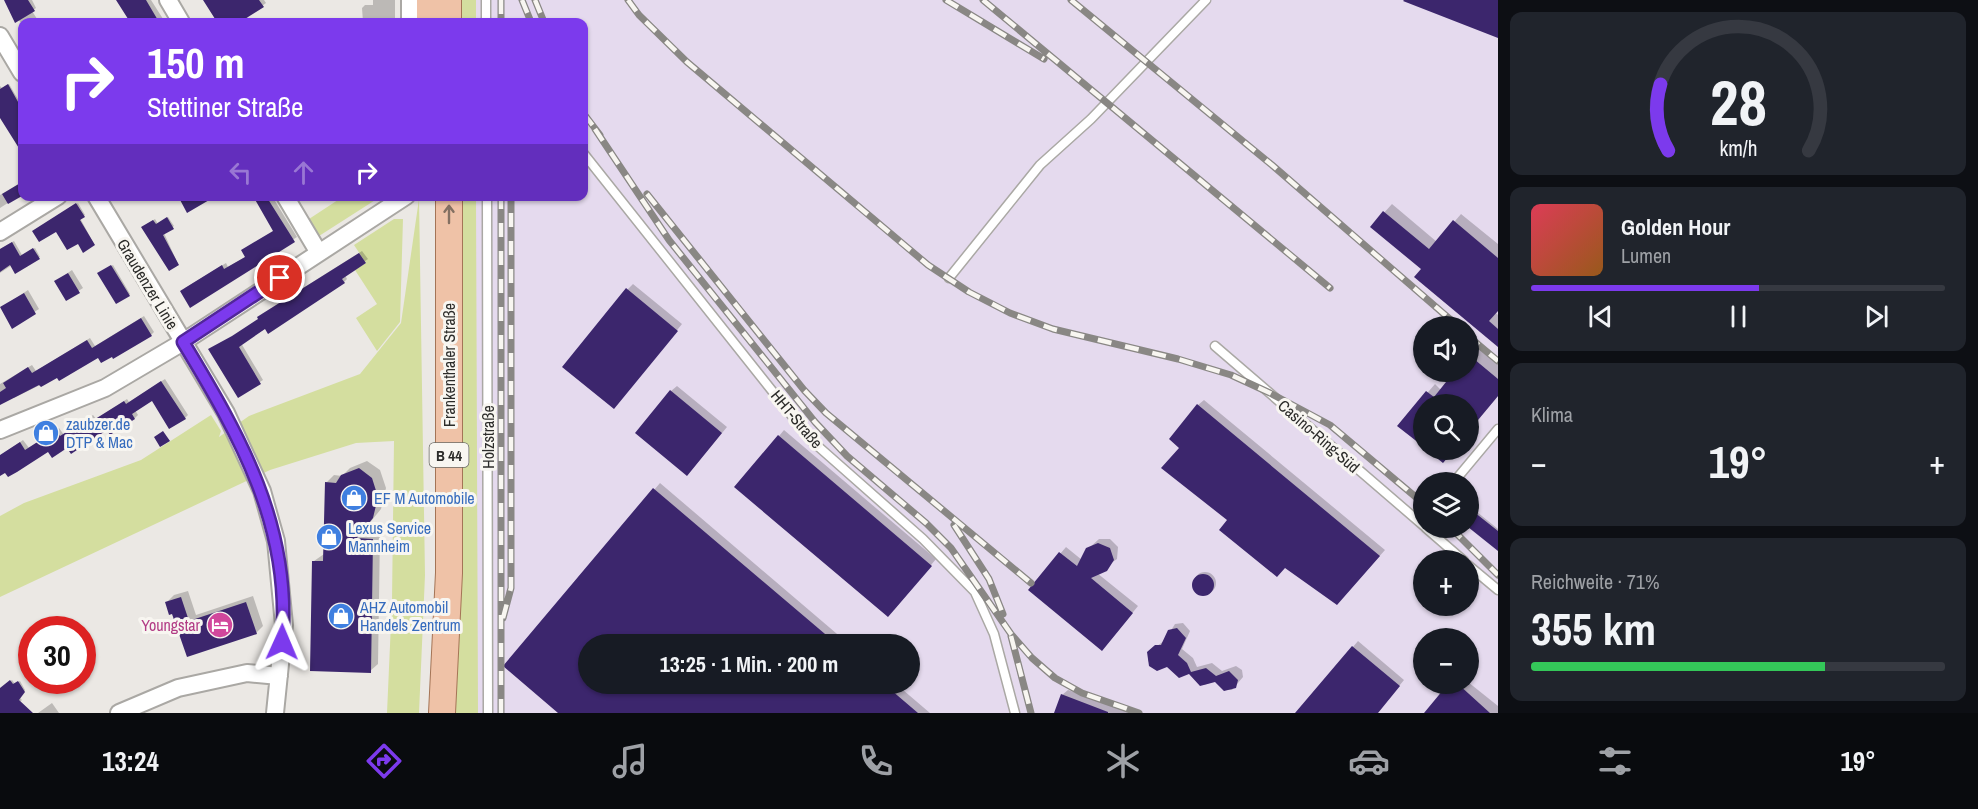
<!DOCTYPE html>
<html lang="de">
<meta charset="utf-8">
<style>
:root{--surface:#171b24;--page:#20242c;--text:#f1f3f6;--muted:#9ea1a6;--line:#363941;--accent:#7c3aed}
body{margin:0;font-family:"Archivo Narrow",sans-serif;background:var(--page);color:var(--text);height:100vh;display:flex;flex-direction:column;font-size:22px;white-space:nowrap}
*{box-sizing:border-box;margin:0}
p{font-size:20px;color:var(--muted)}
.icon{flex:none;width:33px;height:33px;fill:none;stroke:currentColor;stroke-width:2;stroke-linecap:round;stroke-linejoin:round}
.map{position:relative;flex:1;overflow:hidden}
.details{display:flex;flex-direction:column;gap:12px;padding:12px;background:#0d0f14;width:480px}
.details>*{flex:none}
.top-card{position:absolute;left:18px;top:18px;width:570px;height:183px;border-radius:12px;box-shadow:0 2px 4px #0004;background:#7c3aed;color:#fff;overflow:hidden}
.buttons{position:absolute;left:1413px;top:316px;display:grid;gap:12px}
.buttons a{display:grid;place-items:center;width:66px;height:66px;border-radius:50%;background:var(--surface);box-shadow:0 2px 4px #0004;font-size:30px}
.speed{position:absolute;left:18px;top:616px;display:flex;gap:12px;font-size:30px;font-weight:700;text-align:center}
.speed>*{display:grid;place-content:center;width:78px;height:78px;border-radius:50%;background:var(--surface);box-shadow:0 2px 4px #0004;line-height:1}
.speed .limit{border:9px solid #d22;background:#fff;color:#111}
.pin{position:absolute;display:grid;place-items:center;width:51px;height:51px;color:#fff;margin:-26px;border:3px solid #fff;border-radius:50%;box-shadow:0 2px 6px #0007}
.me{position:absolute;width:66px;margin:-33px;rotate:1deg;stroke-linejoin:round;filter:drop-shadow(0 0 4px #0008)}
.turn{display:flex;align-items:center;gap:21px;height:126px;padding:0 30px;font-size:27px}
.turn .icon{width:78px;height:78px;stroke-width:2.5}
.turn b{display:block;font-size:42px;line-height:51px}
.lanes{display:flex;align-items:center;height:57px;padding:0 30px;background:#0003;justify-content:center;gap:30px;direction:ltr}
.lanes .off{opacity:.35}
.big{font-size:45px;font-weight:800;line-height:1.1}
.details .card{flex:1;display:flex;flex-direction:column;justify-content:center;gap:9px;min-width:0;padding:0 21px;border-radius:12px;background:var(--page)}
.details .dial{align-items:center;gap:0}
.dial svg{height:156px;overflow:visible;fill:none;stroke:var(--line);stroke-width:7;stroke-linecap:round;text-anchor:middle}
.dial text{fill:var(--text);stroke:none}
.song{display:flex;align-items:center;gap:18px}
.cover{width:72px;height:72px;border-radius:9px;background:linear-gradient(135deg,hsl(350 70% 55%),hsl(30 70% 35%))}
.played{height:6px;border-radius:3px;background:linear-gradient(90deg,var(--accent) 55%,var(--line) 55%)}
.keys{display:flex;justify-content:space-around;direction:ltr}
.heat{display:flex;justify-content:space-between;align-items:center;font-size:33px;direction:ltr}
.charge{height:9px;border-radius:4px;background:linear-gradient(90deg,#34c759 71%,var(--line) 0)}
.trip{position:absolute;left:578px;top:634px;width:342px;height:60px;border-radius:30px;background:var(--surface);box-shadow:0 2px 4px #0004;font-weight:800;line-height:60px;text-align:center}
.tabs{display:flex;height:96px;justify-content:space-around;align-items:center;background:#090b0e;color:var(--muted)}
.tabs .icon{width:42px;height:42px}
.tabs .selected{color:var(--accent)}
.tabs b{font-size:27px;color:var(--text)}
main{display:flex;flex:1;min-height:0}
.map>svg:first-child{display:block}
.industrial{fill:#e5daee;fill-rule:evenodd}
.green{fill:#d4de9f}
.shadow{fill:#0003}
.building{fill:#3c266d}
.lines{fill:none;stroke-linecap:round;stroke-linejoin:round}
.service-casing{stroke:#aaa8a4;stroke-width:11}
.minor-casing{stroke:#aaa8a4;stroke-width:20}
.primary-casing{stroke:#a47456;stroke-width:28}
.service{stroke:#fff;stroke-width:8}
.minor{stroke:#fff;stroke-width:16}
.primary{stroke:#efc2a7;stroke-width:26}
.rail-casing{stroke:#898784;stroke-width:7}
.rail{stroke:#f8f6f1;stroke-width:4.5;stroke-dasharray:14;stroke-linecap:butt}
.oneway{stroke:#847062}
.route-casing{stroke:#51269a;stroke-width:15}
.route{stroke:#7c3aed;stroke-width:10}
.labels{text-anchor:middle;dominant-baseline:central;stroke-width:6;stroke-linejoin:round;paint-order:stroke}
.shield{fill:#f8f6f1;stroke:#696966;stroke-width:1.5}
.shield-label{font-size:15px;font-weight:bold;fill:#2c2c2a}
.street-label{font-size:16px;fill:#2c2c2a;stroke:#f8f6f1}
.shop-label{font-size:16px;fill:#366cbe;stroke:#f8f6f1;text-anchor:start}
.hotel-label{font-size:16px;fill:#b23c85;stroke:#f8f6f1;text-anchor:end}
</style>
<main>
<div class="map">
<svg width="1498" height="713" viewBox="0 0 1498 713">
<rect width="100%" height="100%" fill="#ebe8e4"/>
<!-- industrial -->
<path class="industrial" d="M474,0H1498V713H467L474,197L584,196V22H474ZM1424,327H1468V372H1424ZM1424,405H1468V450H1424ZM1424,483H1468V528H1424ZM1424,561H1468V606H1424ZM1424,639H1468V684H1424ZM588,645H909V684H588Z"/>
<!-- green -->
<path class="green" d="M457,0H476V22H457Z
M344,196L380,197L319,236L309,219Z
M457,197H476L478,713H450Z
M419,199L425,575L419,713H387L392,600L394,441L356,443L270,470L0,597V516L24,503L141,460L211,415L221,431L219,437L249,416L360,374L401,323Z
M394,219H403L400,322L377,351L356,318L377,304L355,270L366,263L354,245Z"/>
<!-- shadow -->
<path class="shadow" d="M6,0H32L36,8L32,11L39,22H22V25Z
M118,0H151L165,22H132Z
M204,0H264L266,3L247,17L251,22H217Z
M373,0H395V22H363L362,8L365,5H373Z
M9,84L22,106V150L0,113V86L2,88Z
M22,182V194L0,208V195Z
M254,196H272L297,237L191,306L185,288L226,263L228,267L247,256L275,230Z
M78,203L85,215L80,218L94,244L78,241L56,230H36Z
M1392,204L1437,242L1461,214L1498,244V310L1496,313L1498,315V345L1416,277L1423,269L1372,226Z
M168,217L174,226L164,233L178,264L144,226L155,219L158,224Z
M14,241L22,255L35,248L40,257L12,265L0,273V249Z
M362,251L368,259L345,275L347,279L344,282L241,343L263,380L238,396L237,334L260,319L262,314Z
M113,265L130,294L129,295L101,272Z
M72,270L83,288L66,299L56,281Z
M633,284L682,324L619,402L628,289Z
M28,290L39,309L12,326L1,308Z
M144,316L154,332L151,335L98,356L14,398L12,396L0,399V384L32,365L36,371L90,338L95,346Z
M1471,342L1498,365V396L1468,432V405H1424L1399,426L1435,384L1441,390L1454,374L1451,372H1468Z
M165,379L188,415L185,418L152,399L135,410L138,415L135,418L111,433L108,428L67,446L48,450L0,474V456L23,440L29,448L59,428L64,435L93,415L96,419L127,399L129,402Z
M677,386L727,427L693,468L671,391Z
M1204,400L1385,550L1342,598L1286,566L1229,520L1181,447L1198,405Z
M784,430L936,559L894,610L779,436Z
M367,461L380,470L386,488L381,509L363,531L380,532L378,664L370,671L314,561L324,554L326,483L334,475L342,476L350,468Z
M660,483L850,645H588V684H896L930,713H561L505,666Z
M1477,512L1498,529V549L1468,525Z
M1099,539H1110L1118,547L1117,559L1097,573L1138,606L1108,643L1030,589L1066,547L1082,560L1088,549Z
M1194 583a11 11 0 1 1 22 0a11 11 0 1 1-22 0Z
M188,591L196,615L253,596L263,626L256,633L188,655L173,612L166,603L174,595Z
M1183,623L1190,631L1182,649L1193,658L1197,667L1212,663L1222,671L1236,666L1242,670L1243,677L1232,690H1224L1216,681L1204,685L1198,683L1189,672L1168,666L1157,669L1148,661V653L1165,640L1175,624Z
M1358,641L1404,680L1377,713H1297Z
M12,680L15,684L20,681L25,690L20,698L22,700L8,713H0V690Z
M1468,682L1498,706V713H1426L1450,684Z
M1068,690L1132,713H1056L1062,695Z
M52,703L59,713H38Z"/>
<!-- building -->
<path class="building" d="M4,0H28L35,11L15,23Z
M116,0H146L159,22H130Z
M203,0H259L264,7L240,22H217Z
M1404,0H1498V38L1403,1Z
M8,84L22,109V153L0,118V89Z
M22,182V196L8,204L2,194Z
M178,196H216L187,213Z
M253,196H266L295,242L190,308L180,291L222,265L224,269L245,257L241,250L273,231Z
M76,203L85,217L80,220L95,245L83,253L78,244L67,250L56,232L39,242L32,231Z
M1383,211L1429,249L1453,220L1498,258V311L1489,321L1498,329V347L1414,277L1421,269L1370,227Z
M167,217L174,229L163,235L179,265L169,271L141,227L153,220L156,224Z
M12,242L20,256L33,248L40,259L15,274L10,265L0,272V249Z
M359,253L366,263L342,279L345,283L268,334L265,329L239,347L261,384L238,398L208,349L232,336L258,319L257,317Z
M111,265L130,296L116,304L97,273Z
M68,273L80,293L66,301L54,281Z
M626,288L678,331L614,409L562,367Z
M24,293L36,314L12,329L0,307Z
M141,318L152,336L113,359L112,357L101,363L98,358L59,381L57,378L41,387L39,385L0,405V392L6,388L3,383L28,367L32,373L87,340L92,348Z
M1468,354L1498,379V396L1468,432V405H1424V447L1397,426L1426,391L1434,397L1454,372H1468Z
M161,381L186,419L169,429L152,401L132,414L135,419L110,435L107,430L71,454L67,448L52,458L48,452L17,472L8,477L5,473L0,476V455L20,442L25,450L56,430L60,436L90,417L92,421L124,401L126,404Z
M670,390L722,433L687,476L635,433Z
M1197,404L1380,556L1337,605L1285,568L1277,577L1219,530L1227,520L1161,468L1179,448L1169,439Z
M163,431L170,441L160,447L154,437Z
M778,435L932,566L888,617L734,487Z
M1427,450H1454L1443,463Z
M359,468L372,478L378,497L373,518L357,538L373,539L371,673L310,671L312,561H323L325,482L336,483L341,475Z
M653,488L838,645H588V684H884L918,713H558L503,666Z
M1474,512L1498,531V551L1468,527V519Z
M1098,543L1110,548L1114,560L1107,571L1091,578L1133,613L1102,651L1028,590L1059,552L1077,566L1086,548Z
M1192 585a11 11 0 1 1 22 0a11 11 0 1 1-22 0Z
M181,597L189,621L246,602L257,634L187,657L172,614L169,615L165,602Z
M1177,628L1186,638L1178,655L1187,663L1191,672L1206,668L1216,676L1229,671L1238,680L1236,688L1224,691L1215,682L1200,686L1189,674L1179,678L1167,667L1157,671L1149,666L1147,652L1155,645H1161L1168,630Z
M1352,646L1400,686L1378,713H1295Z
M10,680L13,684L18,681L25,692L19,700L33,713H0V688Z
M1448,684H1458L1490,713H1424Z
M1061,694L1108,712V713H1054Z"/>
<g class="lines">
<!-- service casing -->
<g class="service-casing">
<path id="service" d="M486,0V22
M584,154L812,441L923,539L975,592L994,634L1015,713
M487,196L488,713
M949,278L1040,165L1091,119L1206,0
M1215,346L1424,526
M1453,483L1498,429
M1426,528L1464,561
M1468,565L1498,590"/>
</g>
<!-- minor casing -->
<g class="minor-casing">
<path id="minor" d="M168,0L181,22
M410,0V22
M0,36L22,73
M96,196L226,413L262,491L276,541L284,625L275,713
M285,196L319,253
M0,232L58,196
M0,430L105,388L183,342L406,196
M119,713L178,688L247,673L279,676"/>
</g>
<!-- primary casing -->
<g class="primary-casing">
<path id="primary" d="M430,0V22
M448,0V22
M442,713L449,573V196"/>
</g>
<!-- service -->
<use href="#service" class="service"/>
<!-- minor -->
<use href="#minor" class="minor"/>
<!-- primary -->
<use href="#primary" class="primary"/>
<!-- rail casing -->
<g class="rail-casing">
<path id="rail" d="M501,0V22
M522,0L531,22
M535,0L544,22
M628,0L639,15L687,62L928,265L969,292L1010,313L1053,329L1178,359L1231,375L1270,393L1330,425L1424,504
M946,0L1044,59
M983,0L1330,288
M1071,0L1272,165L1459,327
M584,114L600,135
M595,129L669,240L815,422L847,456L926,523L951,548L1011,634L1032,658L1055,678L1082,693L1139,713
M647,194L804,390L826,413L1031,583
M1468,336L1498,361
M954,525L989,579L1003,614
M1451,528L1498,575
M503,618L511,588V196
M1011,636L1031,713
M501,713V196"/>
</g>
<!-- rail -->
<use href="#rail" class="rail"/>
</g>
<!-- one-way arrows -->
<defs><path id="oneway-shaft" d="M-6 0H5M1.5-3L5.5 0L1.5 3" fill="none" stroke-width="1.6" stroke-linecap="round" stroke-linejoin="round" transform="scale(1.5)"/></defs>
<use class="oneway" href="#oneway-shaft" transform="translate(449 214) rotate(-90)"/>
<g class="lines">
<!-- route casing -->
<g class="route-casing">
<path id="route" d="M280,278L183,342C240,436 292,527 282,642"/>
</g>
<!-- route -->
<use href="#route" class="route"/>
</g>
<!-- icons -->
<defs>
<g id="shop-disc" transform="scale(1.35)"><circle r="9.5" fill="#3f7fe0" stroke="#f8f6f1"/><path d="M-5-2.5h2.3a2.7 3.5 0 0 1 5.4 0H5L5.5 6h-11ZM-1.5-2.5h3a1.5 2.3 0 0 0-3 0Z" fill="#fff"/></g>
<g id="hotel-disc" transform="scale(1.35)"><circle r="9.5" fill="#d1479c" stroke="#f8f6f1"/><path d="M-6-4.5h1.5V1H6V5H4.5V3h-9V5H-6ZM-4 0a1.8 1.8 0 1 1 3.6 0ZM.5 0V-2.5h3Q6-2.5 6 0Z" fill="#fff"/></g>
</defs>
<g fill-rule="evenodd">
<use href="#shop-disc" x="46" y="433"/>
<use href="#shop-disc" x="354" y="498"/>
<use href="#shop-disc" x="329" y="537"/>
<use href="#shop-disc" x="341" y="616"/>
<use href="#hotel-disc" x="220" y="625"/>
</g>
<g class="labels">
<!-- shield labels -->
<rect class="shield" x="429.5" y="443" width="39" height="24" rx="4.5"/>
<g class="shield-label">
<text x="449" y="455">B 44</text>
</g>
<!-- street labels -->
<g class="street-label">
<text transform="translate(148 284) rotate(59)">Graudenzer Linie</text>
<text transform="translate(449 365) rotate(-90)">Frankenthaler Straße</text>
<text transform="translate(797 419) rotate(50)">HHT-Straße</text>
<text transform="translate(1319 436) rotate(41)">Casino-Ring-Süd</text>
<text transform="translate(488 437) rotate(-90)">Holzstraße</text>
</g>
<!-- shop labels -->
<g class="shop-label">
<text x="66" y="424">zaubzer.de<tspan x="66" dy="18">DTP &amp; Mac</tspan></text>
<text x="374" y="498">EF M Automobile</text>
<text x="348" y="528">Lexus Service<tspan x="348" dy="18">Mannheim</tspan></text>
<text x="360" y="607">AHZ Automobil<tspan x="360" dy="18">Handels Zentrum</tspan></text>
</g>
<!-- hotel labels -->
<g class="hotel-label">
<text x="200" y="625">Youngstar</text>
</g>
</g>
</svg>
<div class="buttons">
<a><svg class="icon" aria-label="sound" viewBox="0 0 24 24"><path d="M4 9h4l5-4v14l-5-4H4zM17 9q2 3 0 6"/></svg></a>
<a><svg class="icon" aria-label="search" viewBox="0 0 24 24"><circle cx="10" cy="10" r="6"/><path d="M15 15l6 6"/></svg></a>
<a><svg class="icon" aria-label="layers" viewBox="0 0 24 24"><path d="M12 4l9 5-9 5-9-5zM3 14l9 5 9-5"/></svg></a>
<a>+</a>
<a>−</a>
</div>
<div class="speed"><div class="limit">30</div></div>
<div class="pin" style="left:280px;top:278px;background:#d93025"><svg class="icon" aria-label="arrive" viewBox="0 0 24 24"><path d="M6 21V4h12l-3 4 3 4H6"/></svg></div>
<svg class="me" style="left:282px;top:642px" viewBox="-20 -20 40 40"><path d="M0-17L14 15 0 8-14 15z" fill="#7c3aed" stroke="#fff" stroke-width="4"/></svg>
<div class="trip">13:25 · 1 Min. · 200 m</div>
<div class="top-card">
<div class="turn"><svg class="icon" aria-label="right" viewBox="0 0 24 24"><path d="M7 20v-9h11M14 6l5 5-5 5"/></svg><div><b>150 m</b>Stettiner Straße</div></div>
<div class="lanes"><svg class="icon off" aria-label="left" viewBox="0 0 24 24"><path d="M17 20v-9H6M10 6l-5 5 5 5"/></svg><svg class="icon off" aria-label="ahead" viewBox="0 0 24 24"><path d="M12 20V5M6 11l6-6 6 6"/></svg><svg class="icon" aria-label="right" viewBox="0 0 24 24"><path d="M7 20v-9h11M14 6l5 5-5 5"/></svg></div>
</div>
</div>
<section class="details">
<div class="card dial"><svg viewBox="0 0 100 80">
<path d="M14 69A42 42 0 1 1 86 69"/>
<path d="M14 69A42 42 0 0 1 10 35" stroke="#7c3aed"/>
<text x="50" y="56" font-size="32" font-weight="700">28</text>
<text x="50" y="72" font-size="11">km/h</text>
</svg></div>
<div class="card">
<div class="song"><i class="cover"></i><div><b>Golden Hour</b><p>Lumen</p></div></div>
<div class="played"></div>
<div class="keys"><svg class="icon" aria-label="previous" viewBox="0 0 24 24"><path d="M18 5L8 12l10 7zM5 5v14"/></svg><svg class="icon" aria-label="pause" viewBox="0 0 24 24"><path d="M8 5v14M16 5v14"/></svg><svg class="icon" aria-label="next" viewBox="0 0 24 24"><path d="M6 5l10 7-10 7zM19 5v14"/></svg></div>
</div>
<div class="card"><p>Klima</p>
<div class="heat"><a>−</a><b class="big">19°</b><a>+</a></div>
</div>
<div class="card"><p>Reichweite · 71%</p><b class="big">355 km</b><div class="charge"></div></div>
</section>
</main>
<nav class="tabs">
<b>13:24</b>
<svg class="icon selected" aria-label="directions" viewBox="0 0 24 24"><path d="M12 3l9 9-9 9-9-9zM9 14v-3h6M13 9l2 2-2 2"/></svg>
<svg class="icon" aria-label="music" viewBox="0 0 24 24"><path d="M9 18V5l10-2v13"/><circle cx="6" cy="18" r="3"/><circle cx="16" cy="16" r="3"/></svg>
<svg class="icon" aria-label="phone" viewBox="0 0 24 24"><path d="M5 4h4l2 5-3 2q2 4 5 5l2-3 5 2v4C11 20 4 13 5 4z"/></svg>
<svg class="icon" aria-label="climate" viewBox="0 0 24 24"><path d="M12 3v18M4 7l16 10M4 17L20 7"/></svg>
<svg class="icon" aria-label="car" viewBox="0 0 24 24"><path d="M5 17H2v-5l4-1 3-4h7l3 4 3 1v5h-3M9 17h6M6 11h13"/><circle cx="7" cy="17" r="2"/><circle cx="17" cy="17" r="2"/></svg>
<svg class="icon" aria-label="filters" viewBox="0 0 24 24"><path d="M4 7h16M4 17h16"/><circle cx="9" cy="7" r="2"/><circle cx="15" cy="17" r="2"/></svg>
<b>19°</b>
</nav>
